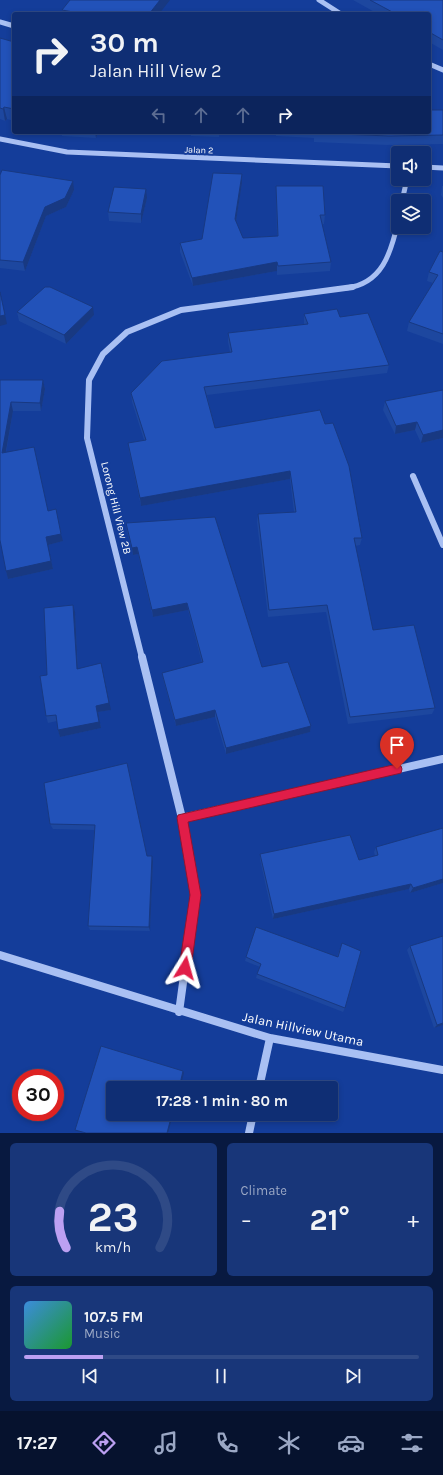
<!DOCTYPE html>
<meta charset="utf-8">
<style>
:root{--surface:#0f2e74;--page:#183679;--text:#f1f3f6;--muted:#9ba8c5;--line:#2f4a86;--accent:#bca0f2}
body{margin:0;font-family:Karla,sans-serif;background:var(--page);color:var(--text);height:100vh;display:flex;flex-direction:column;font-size:15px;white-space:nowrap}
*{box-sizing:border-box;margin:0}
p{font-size:13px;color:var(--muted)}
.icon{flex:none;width:22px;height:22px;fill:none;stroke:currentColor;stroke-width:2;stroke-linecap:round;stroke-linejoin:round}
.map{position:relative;height:1133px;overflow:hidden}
.sheet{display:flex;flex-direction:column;gap:10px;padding:10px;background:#081940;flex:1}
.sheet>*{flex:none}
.top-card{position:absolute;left:12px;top:12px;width:419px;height:122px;border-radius:4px;box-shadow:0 2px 6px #0003,0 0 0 1px var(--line);background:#0f2e74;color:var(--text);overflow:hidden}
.fabs{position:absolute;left:391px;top:146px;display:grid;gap:8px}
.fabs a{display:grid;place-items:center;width:40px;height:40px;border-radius:4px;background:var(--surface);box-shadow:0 2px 6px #0003,0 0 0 1px var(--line);font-size:20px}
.speed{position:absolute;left:12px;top:1069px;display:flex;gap:8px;font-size:20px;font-weight:700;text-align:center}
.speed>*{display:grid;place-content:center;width:52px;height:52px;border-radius:50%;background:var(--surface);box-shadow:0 2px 6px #0003,0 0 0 1px var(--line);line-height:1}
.speed .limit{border:6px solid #d22;background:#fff;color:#111}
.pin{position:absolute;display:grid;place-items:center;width:34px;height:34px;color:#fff;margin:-41px -17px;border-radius:50% 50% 50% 0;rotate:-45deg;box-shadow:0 0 4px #0007}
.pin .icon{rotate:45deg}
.me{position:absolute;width:44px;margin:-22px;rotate:8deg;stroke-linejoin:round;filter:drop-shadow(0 0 3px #0008)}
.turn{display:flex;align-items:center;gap:14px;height:84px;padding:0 12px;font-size:18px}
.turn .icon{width:52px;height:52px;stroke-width:2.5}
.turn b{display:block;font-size:28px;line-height:34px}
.lanes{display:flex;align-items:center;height:38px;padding:0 12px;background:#0003;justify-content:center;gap:20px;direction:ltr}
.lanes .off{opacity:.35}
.big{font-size:30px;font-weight:700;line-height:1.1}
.sheet .widget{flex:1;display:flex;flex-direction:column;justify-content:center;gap:6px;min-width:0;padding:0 14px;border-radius:6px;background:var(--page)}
.sheet .dial{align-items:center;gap:0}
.dial svg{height:104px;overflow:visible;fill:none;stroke:var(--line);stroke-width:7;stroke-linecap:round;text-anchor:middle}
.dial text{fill:var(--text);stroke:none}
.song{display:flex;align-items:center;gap:12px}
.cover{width:48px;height:48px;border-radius:6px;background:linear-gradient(135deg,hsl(210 70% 55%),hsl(130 70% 35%))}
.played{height:4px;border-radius:2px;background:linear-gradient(90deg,var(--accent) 20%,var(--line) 20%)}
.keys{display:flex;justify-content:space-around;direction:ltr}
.heat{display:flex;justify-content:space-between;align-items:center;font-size:22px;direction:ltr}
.sheet .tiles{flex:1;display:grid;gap:10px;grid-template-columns:1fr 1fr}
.widget:last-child{grid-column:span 2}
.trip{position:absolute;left:106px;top:1081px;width:232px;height:40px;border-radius:4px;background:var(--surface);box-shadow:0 2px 6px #0003,0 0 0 1px var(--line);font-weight:700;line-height:40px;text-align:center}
.tab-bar{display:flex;height:64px;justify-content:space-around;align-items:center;background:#06122e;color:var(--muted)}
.tab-bar .icon{width:28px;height:28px}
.tab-bar .on{color:var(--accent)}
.tab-bar b{font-size:18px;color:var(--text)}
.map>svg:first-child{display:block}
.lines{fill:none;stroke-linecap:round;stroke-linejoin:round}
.minor-far2{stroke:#a9c0f3;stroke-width:5}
.minor-far1{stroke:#a9c0f3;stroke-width:6}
.minor{stroke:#a9c0f3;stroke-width:8}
.wall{fill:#1d479f}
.shaded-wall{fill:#183982}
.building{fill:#2252b9;stroke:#183982}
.route{fill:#e11d48;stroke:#92132f}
.labels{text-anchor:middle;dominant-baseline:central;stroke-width:4;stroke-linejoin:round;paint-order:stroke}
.far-street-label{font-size:9px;fill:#fff;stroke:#143d9a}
.street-label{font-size:11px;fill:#fff;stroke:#143d9a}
.near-street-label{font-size:13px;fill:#fff;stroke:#143d9a}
</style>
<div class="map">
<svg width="443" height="1133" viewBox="0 0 443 1133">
<rect width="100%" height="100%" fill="#143d9a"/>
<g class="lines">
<!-- minor-far2 -->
<path class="minor-far2" d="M319,0L341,14
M0,22L14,26
M429,64L443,70
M0,139L67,152L398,166
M424,167L443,168
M402,201L407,179
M346,288C382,284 391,253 398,222"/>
<!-- minor-far1 -->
<path class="minor-far1" d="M413,476L443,545
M142,658L87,438L89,380L103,354L127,332L181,310L353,287"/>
<!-- minor -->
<path class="minor" d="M142,657L182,818L195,895L179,1012
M182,818L443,759
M0,955L270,1038L443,1070
M259,1088L270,1038
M249,1133L253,1114"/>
</g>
<!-- wall -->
<path class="wall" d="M353,0H443V50L429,42V14H378Z
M62,10L159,14H62Z
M0,38L14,42V121L7,119L5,121L0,119Z
M443,110V145V144L387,145L314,142V138L276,136V132H429Z
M56,132H98L96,138L62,136V133Z
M191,132H249V134L219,133V137L191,136Z
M242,174V183L236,222L243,238L277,236L276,195V186L325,215L324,224H322L331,262L330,271L277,275V271L193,286L180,252V243L202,239Z
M0,175L74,190L66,207L46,216L25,271L0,268Z
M442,186H443V198L441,195Z
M147,198L141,223L109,221L108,212Z
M443,252V344L407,331L409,322L433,283L427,281L429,272Z
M17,312L94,315L66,344L19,321Z
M304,314L340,317L389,365L387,373L207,395L215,428L320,410L362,538L360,545L355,546L373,630L435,708L432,714L348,724L326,612L268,617L257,522L258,514L294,512L290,479L141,506L129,451L128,443L144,440L132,402L131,393L230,352L228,342V333L304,324Z
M0,380H43L45,389L41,411H13L6,453L48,511L63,541L48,545L53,569L8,579L6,571Z
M443,390V438L421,443L415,430L395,434L383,410L385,401Z
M126,523L262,667L311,726L310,732L226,754L215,717L176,726L163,679L162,673L202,663L188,610L153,617L138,554L133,555L127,531Z
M75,612L78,668L111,710L98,712L101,728L60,737L58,730L57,721L48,723L46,716L47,675Z
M44,783L147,856H152L153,861L150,931L90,930L88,926L94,830L53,829L50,824Z
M376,847L443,883L410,893L409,889L273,919L260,859V854L359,860L375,856L374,852Z
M342,943L345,1008L343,1012L256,978L257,974L260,967L245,961L246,957H337Z
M410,946L443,1025L434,1028L407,950Z"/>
<!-- shaded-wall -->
<path class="shaded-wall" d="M160,0H170L159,14H149Z
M4,107L7,119L5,121L3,109Z
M95,132H98L96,138Z
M242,174V183L235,228V219Z
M73,181L74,190L66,207L46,216L25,271L23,262L45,207Z
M146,189L147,198L141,223V214Z
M277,262V271L193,286L192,278Z
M0,291L7,324L0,326Z
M93,307L94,315L66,344L64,335Z
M43,380L45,389L41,411L40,403Z
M11,402L13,411L4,462L2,453Z
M417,422L415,430L395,434L396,426Z
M443,430V438L421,443L423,435Z
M290,471V479L141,506L140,498Z
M61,534L63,541L48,545L53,569L8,579L6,571L46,537Z
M137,547L138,554L133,555L132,548Z
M187,603L188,610L153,617L152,610Z
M73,605L75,612L78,675L77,669Z
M101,663L111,710L98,712L101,728L60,737L58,730L96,706Z
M215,710V717L176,726L175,720Z
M311,726L310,732L226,754V748Z
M152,856L153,861L150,931L149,927Z
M443,879V883L410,893L413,888Z
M411,884L409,889L273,919L274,914Z
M443,1023V1025L434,1028L437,1025Z
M183,1071L184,1073L180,1088H179Z
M172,1114H173L168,1133H167Z"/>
<!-- building -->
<path class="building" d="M70,0H160L149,14H79V13L62,10Z
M370,0H443V40L429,32V14H396Z
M0,38L14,42V109L4,107L3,109L0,108Z
M429,110H443V135L389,136L315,133V132H429Z
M2,170L73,181L65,198L45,207L23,262L0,260V175Z
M213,173L242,174L235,219L243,238L278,236L276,186H323L325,215H320L331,262L278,266L277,262L192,278L180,243L202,239Z
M114,187L146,189L141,214L108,212Z
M440,251L443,252V334L409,322L438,275L429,272Z
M45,287H50L93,307L64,335L17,312Z
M0,292L5,315L0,316Z
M337,309L340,317L368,313L389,365L204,387L215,428L320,410L325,424L333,423L349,466L362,538H354L373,630L414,625L435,708L350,717L327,605L269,610L258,514L296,512L290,471L140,498L128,443L146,440L131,393L162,361L232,352L228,333L308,324L304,314Z
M0,380H43L40,403L11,402L2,453L34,447L48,511L56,509L61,534L46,537L51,561L6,571L0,540Z
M443,390V430L423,435L417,422L396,426L385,401Z
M215,517L262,667L288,662L311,726L226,748L215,710L175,720L162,673L203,662L187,603L152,610L137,547L132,548L126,523Z
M73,605L77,669L101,663L109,703L96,706L99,722L58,730L56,715L46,716L40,676L47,675L44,608Z
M127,763L147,856H152L149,927L88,926L95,825L50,824L44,783Z
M443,828V879L413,888L411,884L274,914L260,854L350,835L359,860L378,855L376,847Z
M256,927L338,957L342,943L361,951L345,1008L257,974L261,964L246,957Z
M443,936V1023L437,1025L410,946Z
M101,1046L183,1071L179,1088H113V1114H172L167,1133H86L75,1130Z"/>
<!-- route -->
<path class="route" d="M397,764L401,766L402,769L401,773L397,774L188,822L201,895L191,968L189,972L185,974L181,972L179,968L190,895L177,818L178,815Z"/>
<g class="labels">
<!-- far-street labels -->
<g class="far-street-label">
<text transform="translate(199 150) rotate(2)">Jalan 2</text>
</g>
<!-- street labels -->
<g class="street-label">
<text transform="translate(116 508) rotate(76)">Lorong Hill View 2B</text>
</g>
<!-- near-street labels -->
<g class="near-street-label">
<text transform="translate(303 1029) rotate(12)">Jalan Hillview Utama</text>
</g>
</g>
</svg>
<div class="fabs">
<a><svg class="icon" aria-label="sound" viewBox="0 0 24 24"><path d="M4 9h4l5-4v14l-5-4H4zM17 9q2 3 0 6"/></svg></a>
<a><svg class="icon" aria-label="layers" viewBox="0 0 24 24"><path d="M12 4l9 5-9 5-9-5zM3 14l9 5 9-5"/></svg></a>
</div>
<div class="speed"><div class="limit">30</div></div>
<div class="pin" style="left:397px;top:769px;background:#d93025"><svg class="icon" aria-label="arrive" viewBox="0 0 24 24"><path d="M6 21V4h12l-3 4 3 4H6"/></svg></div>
<svg class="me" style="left:185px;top:968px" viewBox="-20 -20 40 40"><path d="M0-17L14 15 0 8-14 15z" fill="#e11d48" stroke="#fff" stroke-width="4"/></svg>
<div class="trip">17:28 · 1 min · 80 m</div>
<div class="top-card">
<div class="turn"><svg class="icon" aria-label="right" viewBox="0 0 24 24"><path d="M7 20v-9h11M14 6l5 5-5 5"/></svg><div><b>30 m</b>Jalan Hill View 2</div></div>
<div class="lanes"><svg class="icon off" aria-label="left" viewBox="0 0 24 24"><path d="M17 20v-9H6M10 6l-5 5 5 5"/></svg><svg class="icon off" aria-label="ahead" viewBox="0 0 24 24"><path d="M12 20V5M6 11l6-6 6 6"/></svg><svg class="icon off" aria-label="ahead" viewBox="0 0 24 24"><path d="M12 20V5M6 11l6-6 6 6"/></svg><svg class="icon" aria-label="right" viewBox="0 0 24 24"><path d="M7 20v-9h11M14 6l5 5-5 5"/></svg></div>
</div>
</div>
<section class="sheet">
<div class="tiles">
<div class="widget dial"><svg viewBox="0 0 100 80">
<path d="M14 69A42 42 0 1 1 86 69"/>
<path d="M14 69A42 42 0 0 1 9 41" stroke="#bca0f2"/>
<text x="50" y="56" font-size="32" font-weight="700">23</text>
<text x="50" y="72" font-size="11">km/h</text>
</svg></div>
<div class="widget"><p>Climate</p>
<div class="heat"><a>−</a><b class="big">21°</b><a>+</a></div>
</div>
<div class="widget">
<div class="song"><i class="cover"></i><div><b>107.5 FM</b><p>Music</p></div></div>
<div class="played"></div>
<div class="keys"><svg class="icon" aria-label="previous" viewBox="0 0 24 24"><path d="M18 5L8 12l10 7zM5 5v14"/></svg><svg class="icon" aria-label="pause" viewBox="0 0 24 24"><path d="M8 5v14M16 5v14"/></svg><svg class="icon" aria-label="next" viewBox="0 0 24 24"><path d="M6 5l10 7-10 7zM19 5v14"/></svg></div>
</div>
</div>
</section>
<nav class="tab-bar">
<b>17:27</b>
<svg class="icon on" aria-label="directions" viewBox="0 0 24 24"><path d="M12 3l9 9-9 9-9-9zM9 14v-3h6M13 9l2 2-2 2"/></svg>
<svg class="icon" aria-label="music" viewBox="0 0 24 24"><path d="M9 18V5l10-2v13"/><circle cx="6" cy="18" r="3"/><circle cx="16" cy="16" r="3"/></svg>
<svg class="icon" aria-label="phone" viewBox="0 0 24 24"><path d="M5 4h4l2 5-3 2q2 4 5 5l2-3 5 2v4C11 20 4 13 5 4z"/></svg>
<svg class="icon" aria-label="climate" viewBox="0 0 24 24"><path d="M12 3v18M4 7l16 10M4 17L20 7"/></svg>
<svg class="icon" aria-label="car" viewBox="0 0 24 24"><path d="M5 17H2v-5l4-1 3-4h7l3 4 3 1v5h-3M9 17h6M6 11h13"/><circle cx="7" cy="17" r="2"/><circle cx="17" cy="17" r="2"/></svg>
<svg class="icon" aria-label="filters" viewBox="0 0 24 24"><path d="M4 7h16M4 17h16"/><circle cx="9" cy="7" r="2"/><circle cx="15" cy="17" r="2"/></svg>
</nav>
